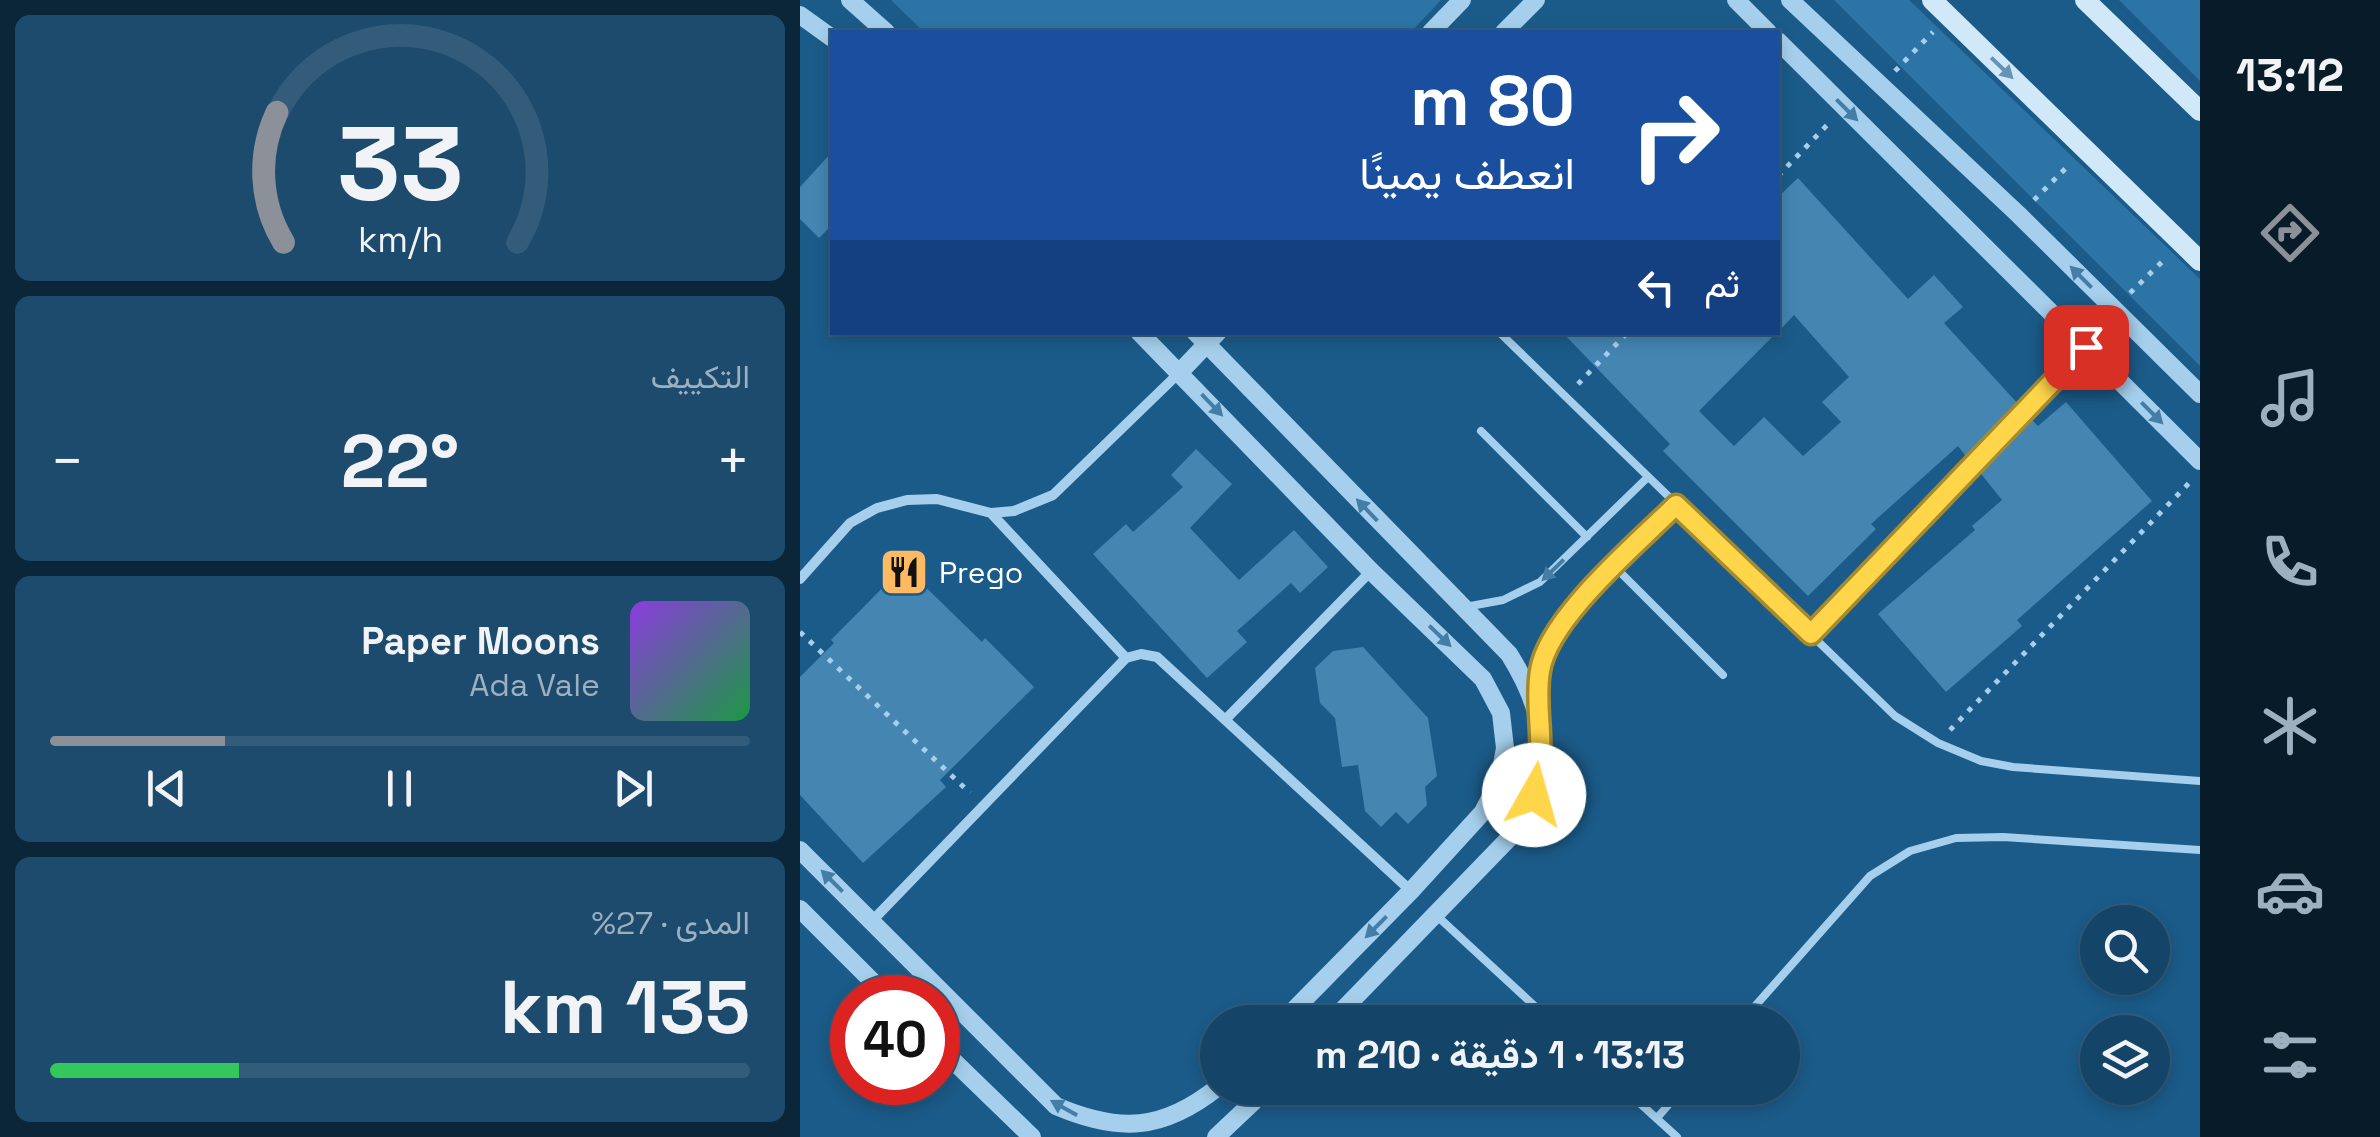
<!DOCTYPE html>
<html lang="ar">
<meta charset="utf-8">
<style>
:root{--surface:#144467;--page:#1d4b6d;--text:#f1f3f6;--muted:#9db0c0;--line:#335c7b;--accent:#8c9099}
body{margin:0;font-family:"Space Grotesk",Vazirmatn,sans-serif;background:var(--page);color:var(--text);direction:rtl;height:100vh;display:flex;flex-direction:column;font-size:38px;white-space:nowrap}
*{box-sizing:border-box;margin:0}
p{font-size:32px;color:var(--muted)}
.icon{flex:none;width:55px;height:55px;fill:none;stroke:currentColor;stroke-width:2;stroke-linecap:round;stroke-linejoin:round}
.map{position:relative;flex:1;overflow:hidden;direction:ltr}
.sheet{display:flex;flex-direction:column;gap:15px;padding:15px;background:#0b2539;width:800px}
.sheet>*{flex:none}
.top-card{position:absolute;left:30px;top:30px;width:950px;height:305px;border-radius:0px;box-shadow:0 5px 15px #0003,0 0 0 2px var(--line);direction:rtl;background:#1a4fa0;color:#fff;overflow:hidden}
.fabs{position:absolute;left:1280px;top:905px;display:grid;gap:20px}
.fabs a{display:grid;place-items:center;width:90px;height:90px;border-radius:50%;background:var(--surface);box-shadow:0 5px 15px #0003,0 0 0 2px var(--line);font-size:50px}
.speed{position:absolute;left:30px;top:975px;display:flex;gap:20px;font-size:50px;font-weight:700;text-align:center}
.speed>*{display:grid;place-content:center;width:130px;height:130px;border-radius:50%;background:var(--surface);box-shadow:0 5px 15px #0003,0 0 0 2px var(--line);line-height:1}
.speed .limit{border:15px solid #d22;background:#fff;color:#111}
.pin{position:absolute;display:grid;place-items:center;width:85px;height:85px;color:#fff;margin:-42px;border-radius:20px;box-shadow:0 5px 15px #0006}
.me{position:absolute;width:110px;margin:-55px;rotate:7deg;stroke-linejoin:round;filter:drop-shadow(0 0 8px #0008)}
.turn{display:flex;align-items:center;gap:35px;height:210px;padding:0 40px;font-size:45px}
.turn .icon{width:130px;height:130px;stroke-width:2.5}
.turn b{display:block;font-size:70px;line-height:85px}
.then{display:flex;align-items:center;height:95px;padding:0 40px;background:#0003;gap:20px;font-size:38px}
.big{font-size:75px;font-weight:700;line-height:1.1}
.sheet .tile{flex:1;display:flex;flex-direction:column;justify-content:center;gap:15px;min-width:0;padding:0 35px;border-radius:15px;background:var(--page)}
.sheet .dial{align-items:center;gap:0}
.dial svg{height:260px;overflow:visible;fill:none;stroke:var(--line);stroke-width:7;stroke-linecap:round;text-anchor:middle}
.dial text{fill:var(--text);stroke:none}
.song{display:flex;align-items:center;gap:30px}
.cover{width:120px;height:120px;border-radius:15px;background:linear-gradient(135deg,hsl(270 70% 55%),hsl(140 70% 35%))}
.played{height:10px;border-radius:5px;background:linear-gradient(90deg,var(--accent) 25%,var(--line) 25%)}
.keys{display:flex;justify-content:space-around;direction:ltr}
.heat{display:flex;justify-content:space-between;align-items:center;font-size:55px;direction:ltr}
.charge{height:15px;border-radius:8px;background:linear-gradient(90deg,#34c759 27%,var(--line) 0)}
.trip{position:absolute;left:400px;top:1005px;width:600px;height:100px;border-radius:50px;background:var(--surface);box-shadow:0 5px 15px #0003,0 0 0 2px var(--line);font-weight:700;line-height:100px;text-align:center;direction:rtl}
main{display:flex;flex:1;min-height:0}
.tab-bar{display:flex;flex-direction:column;width:180px;justify-content:space-around;align-items:center;background:#081b29;color:var(--muted)}
.tab-bar .icon{width:70px;height:70px}
.tab-bar .selected{color:var(--accent)}
.tab-bar b{font-size:45px;color:var(--text)}
.map>svg:first-child{display:block}
.green{fill:#2b74a5}
.building{fill:#4485b2}
.lines{fill:none;stroke-linecap:round;stroke-linejoin:round}
.path{stroke:#a5cfec;stroke-width:5;stroke-dasharray:5 8;stroke-linecap:butt}
.service{stroke:#a5cfec;stroke-width:8}
.minor{stroke:#a5cfec;stroke-width:10}
.tertiary{stroke:#a5cfec;stroke-width:18}
.secondary{stroke:#d1e8f9;stroke-width:20}
.oneway{fill:#6493b6}
.oneway2{fill:#447ea7}
.route-casing{stroke:#a68a30;stroke-width:25}
.route{stroke:#ffd54a;stroke-width:18}
.labels{text-anchor:middle;dominant-baseline:central;stroke-width:10;stroke-linejoin:round;paint-order:stroke}
.poi-label{font-size:30px;fill:#fff;stroke:#1b5b89;text-anchor:start}
</style>
<main>
<nav class="tab-bar">
<b>13:12</b>
<svg class="icon selected" aria-label="directions" viewBox="0 0 24 24"><path d="M12 3l9 9-9 9-9-9zM9 14v-3h6M13 9l2 2-2 2"/></svg>
<svg class="icon" aria-label="music" viewBox="0 0 24 24"><path d="M9 18V5l10-2v13"/><circle cx="6" cy="18" r="3"/><circle cx="16" cy="16" r="3"/></svg>
<svg class="icon" aria-label="phone" viewBox="0 0 24 24"><path d="M5 4h4l2 5-3 2q2 4 5 5l2-3 5 2v4C11 20 4 13 5 4z"/></svg>
<svg class="icon" aria-label="climate" viewBox="0 0 24 24"><path d="M12 3v18M4 7l16 10M4 17L20 7"/></svg>
<svg class="icon" aria-label="car" viewBox="0 0 24 24"><path d="M5 17H2v-5l4-1 3-4h7l3 4 3 1v5h-3M9 17h6M6 11h13"/><circle cx="7" cy="17" r="2"/><circle cx="17" cy="17" r="2"/></svg>
<svg class="icon" aria-label="filters" viewBox="0 0 24 24"><path d="M4 7h16M4 17h16"/><circle cx="9" cy="7" r="2"/><circle cx="15" cy="17" r="2"/></svg>
</nav>
<div class="map">
<svg width="1400" height="1137" viewBox="0 0 1400 1137">
<rect width="100%" height="100%" fill="#1b5b89"/>
<!-- green -->
<path class="green" d="M91,0H641L611,32H124Z
M1034,0H1109L1400,279V366Z
M1319,0H1400V81Z"/>
<!-- building -->
<path class="building" d="M32,152V225L19,238L0,219V187Z
M998,178L1108,299L1134,275L1163,307L1144,323L1219,405L1168,459L1158,446L1071,524L1076,529L1008,596L863,451L870,444L762,332H977L899,411L934,446L964,417L1003,456L1041,422L1022,402L1049,377L994,315L978,332V197Z
M1266,402L1352,501L1217,620L1222,626L1146,692L1078,614L1175,530L1172,526L1202,500L1178,470L1229,417L1238,426Z
M396,449L432,484L390,528L439,580L494,530L528,567L500,593L491,583L437,631L447,642L407,678L293,554L326,524L333,532L383,487L371,475Z
M104,566L182,642L185,638L234,687L140,780L146,787L63,863L0,795V677L34,643L31,640Z
M563,647L628,718L637,776L625,787L627,805L608,824L596,812L581,827L565,811L558,765L542,767L535,718L520,703L515,668L533,651Z"/>
<g class="lines">
<!-- path -->
<path class="path" d="M1095,71L1133,32
M978,176L1031,121
M1234,200L1269,165
M1330,293L1365,259
M778,384L828,332
M0,632L170,793
M1150,730L1393,479"/>
<!-- service -->
<path class="service" d="M699,332L1095,716L1138,743L1181,761L1213,767L1400,781
M681,431L787,537
M815,567L923,675
M665,607L703,600L740,582L848,477
M1011,634L1284,348
M738,697C738,678 741,661 749,643C766,604 844,538 877,505
M636,915L752,1022
M941,1022L1070,876L1110,851L1156,838L1203,837L1400,850
M823,1088L877,1137
M857,1118L883,1088"/>
<!-- minor -->
<path class="minor" d="M191,513L326,658
M0,579L50,523L77,508L107,500L137,499L191,513L214,511L253,495L380,372
M426,719L571,571
M72,921L326,658L341,654L357,657L611,891"/>
<!-- tertiary -->
<path class="tertiary" d="M50,0L86,32
M936,0L968,32
M990,0L1219,215L1400,394
M0,15L32,38
M631,32L662,0
M704,32L736,0
M978,41L1400,461
M339,332L571,571L683,679L701,713L705,748L699,781L683,812L611,891L482,1022
M395,332L709,654C749,718 751,762 717,830L531,1022
M380,372L418,332
M0,850L256,1106C319,1133 363,1131 418,1087
M0,909L89,998
M138,1046L232,1137
M416,1137L468,1088"/>
<!-- secondary -->
<path class="secondary" d="M1132,0L1400,261
M1285,0L1400,111"/>
</g>
<!-- one-way arrows -->
<defs><path id="oneway-solid" d="M-6-.8H1V-3.2L6.5 0L1 3.2V.8H-6Z" transform="scale(2.5)"/></defs>
<use class="oneway" href="#oneway-solid" transform="translate(1202 68) rotate(44)"/>
<g class="oneway2">
<use href="#oneway-solid" transform="translate(1047 110) rotate(45)"/>
<use href="#oneway-solid" transform="translate(1281 277) rotate(-135)"/>
<use href="#oneway-solid" transform="translate(412 405) rotate(46)"/>
<use href="#oneway-solid" transform="translate(1352 413) rotate(45)"/>
<use href="#oneway-solid" transform="translate(567 510) rotate(-134)"/>
<use href="#oneway-solid" transform="translate(753 570) rotate(136)"/>
<use href="#oneway-solid" transform="translate(640 636) rotate(44)"/>
<use href="#oneway-solid" transform="translate(32 881) rotate(-135)"/>
<use href="#oneway-solid" transform="translate(576 927) rotate(135)"/>
<use href="#oneway-solid" transform="translate(264 1108) rotate(-151)"/>
</g>
<g class="lines">
<!-- route casing -->
<g class="route-casing">
<path id="route" d="M734,795C736,783 739,770 740,757C742,728 735,700 740,671C748,618 837,544 876,505L1011,634L1286,347"/>
</g>
<!-- route -->
<use href="#route" class="route"/>
</g>
<!-- icons -->
<defs>
<g id="restaurant-square" transform="scale(2.5)"><rect x="-9" y="-9" width="18" height="18" rx="4" fill="#fdba62" stroke="#1b5b89"/><path d="M-5-6h1v4h1v-4h1v4h1v-4h1v5L-1.5 .5V6h-2V.5L-5-1ZM5-6V6H3V1.5H1.5Q1.5-4 5-6Z" fill="#111"/></g>
</defs>
<g fill-rule="evenodd">
<use href="#restaurant-square" x="104" y="572"/>
</g>
<g class="labels">
<!-- poi labels -->
<g class="poi-label">
<text x="139" y="572">Prego</text>
</g>
</g>
</svg>
<div class="fabs">
<a><svg class="icon" aria-label="search" viewBox="0 0 24 24"><circle cx="10" cy="10" r="6"/><path d="M15 15l6 6"/></svg></a>
<a><svg class="icon" aria-label="layers" viewBox="0 0 24 24"><path d="M12 4l9 5-9 5-9-5zM3 14l9 5 9-5"/></svg></a>
</div>
<div class="speed"><div class="limit">40</div></div>
<div class="pin" style="left:1286px;top:347px;background:#d93025"><svg class="icon" aria-label="arrive" viewBox="0 0 24 24"><path d="M6 21V4h12l-3 4 3 4H6"/></svg></div>
<svg class="me" style="left:734px;top:795px" viewBox="-20 -20 40 40"><circle r="19" fill="#fff"/><path d="M0-13L10 11 0 6-10 11z" fill="#ffd54a"/></svg>
<div class="trip">13:13 · 1 دقيقة · 210 m</div>
<div class="top-card">
<div class="turn"><svg class="icon" aria-label="right" viewBox="0 0 24 24"><path d="M7 20v-9h11M14 6l5 5-5 5"/></svg><div><b>80 m</b>انعطف يمينًا</div></div>
<div class="then">ثم<svg class="icon" aria-label="left" viewBox="0 0 24 24"><path d="M17 20v-9H6M10 6l-5 5 5 5"/></svg></div>
</div>
</div>
<section class="sheet">
<div class="tile dial"><svg viewBox="0 0 100 80">
<path d="M14 69A42 42 0 1 1 86 69"/>
<path d="M14 69A42 42 0 0 1 12 29" stroke="#8c9099"/>
<text x="50" y="56" font-size="32" font-weight="700">33</text>
<text x="50" y="72" font-size="11">km/h</text>
</svg></div>
<div class="tile"><p>التكييف</p>
<div class="heat"><a>−</a><b class="big">22°</b><a>+</a></div>
</div>
<div class="tile">
<div class="song"><i class="cover"></i><div><b>Paper Moons</b><p>Ada Vale</p></div></div>
<div class="played"></div>
<div class="keys"><svg class="icon" aria-label="previous" viewBox="0 0 24 24"><path d="M18 5L8 12l10 7zM5 5v14"/></svg><svg class="icon" aria-label="pause" viewBox="0 0 24 24"><path d="M8 5v14M16 5v14"/></svg><svg class="icon" aria-label="next" viewBox="0 0 24 24"><path d="M6 5l10 7-10 7zM19 5v14"/></svg></div>
</div>
<div class="tile"><p>المدى · 27%</p><b class="big">135 km</b><div class="charge"></div></div>
</section>
</main>
